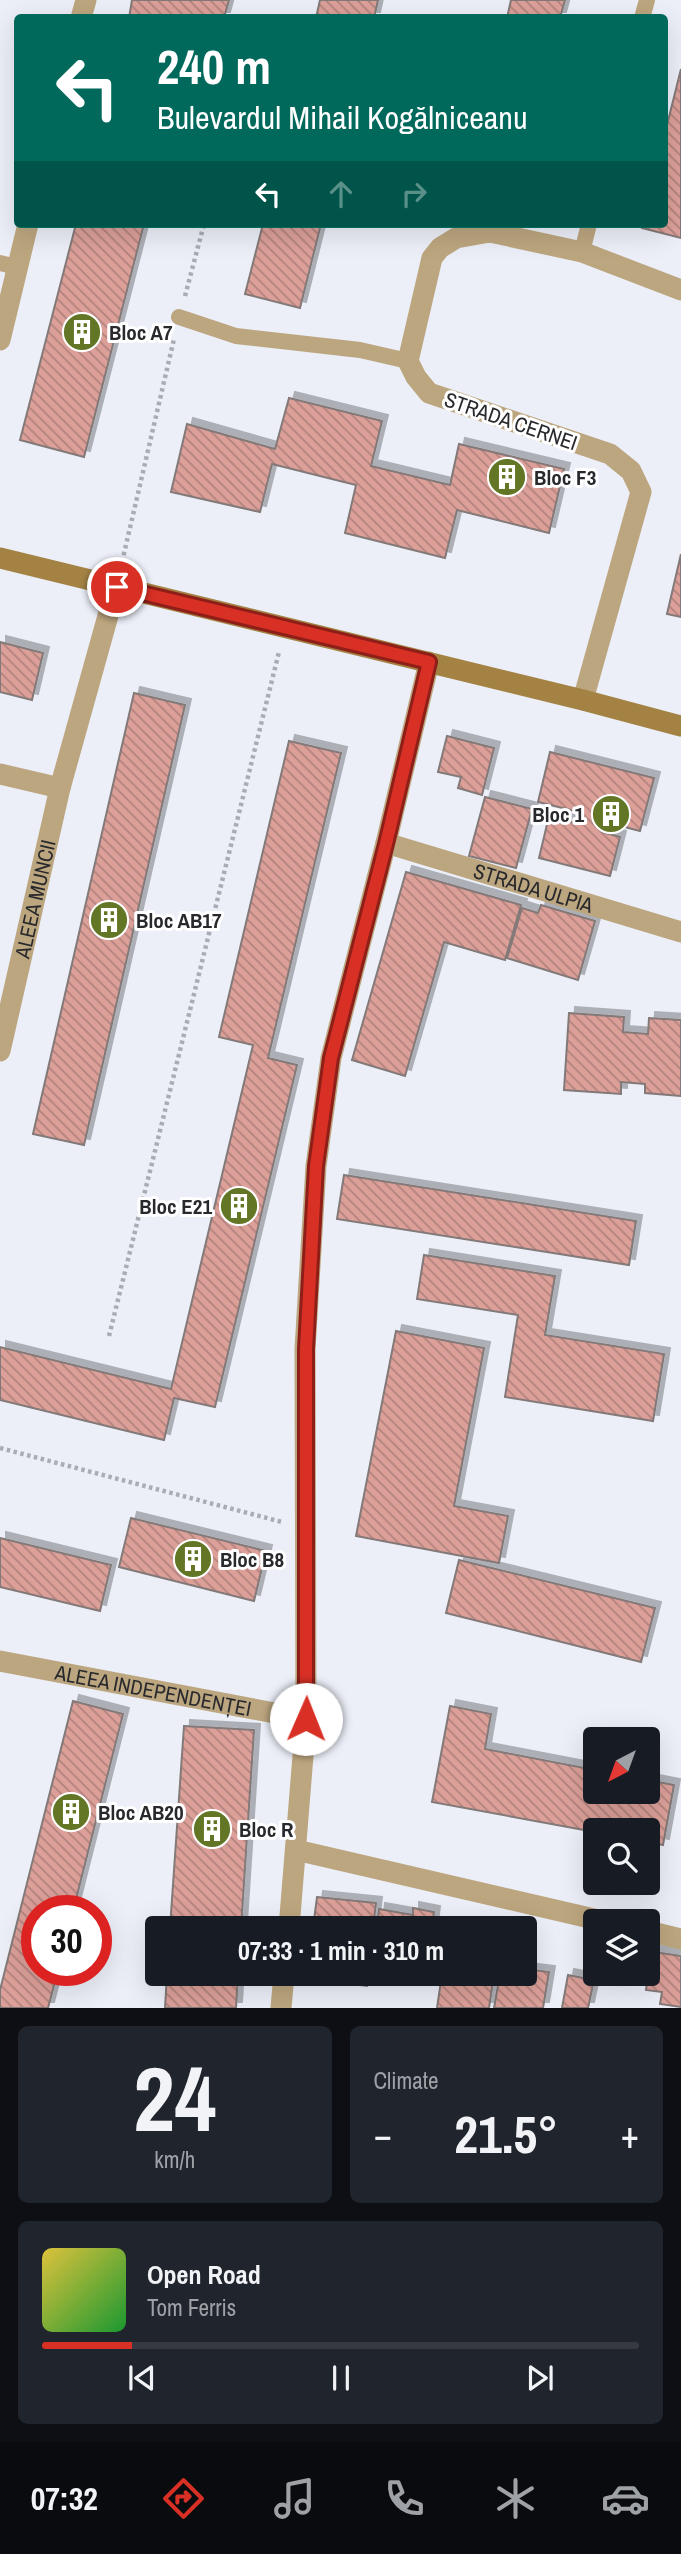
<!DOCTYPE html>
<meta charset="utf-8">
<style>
:root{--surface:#171b24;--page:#20242c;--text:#f1f3f6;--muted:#9ea1a6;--line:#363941;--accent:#d93025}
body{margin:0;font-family:"Archivo Narrow",sans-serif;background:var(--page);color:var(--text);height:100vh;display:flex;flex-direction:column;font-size:26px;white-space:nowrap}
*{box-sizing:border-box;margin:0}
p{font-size:23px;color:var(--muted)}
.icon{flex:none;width:38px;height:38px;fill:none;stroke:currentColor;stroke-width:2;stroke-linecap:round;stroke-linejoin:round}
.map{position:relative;height:2008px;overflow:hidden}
.sheet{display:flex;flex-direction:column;gap:18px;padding:18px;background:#0d0f14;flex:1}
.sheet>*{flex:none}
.banner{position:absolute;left:14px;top:14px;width:654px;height:214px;border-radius:7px;box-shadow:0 7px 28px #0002;background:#00695c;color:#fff;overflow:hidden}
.needle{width:46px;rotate:221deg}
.buttons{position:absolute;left:583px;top:1727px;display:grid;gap:14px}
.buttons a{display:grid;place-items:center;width:77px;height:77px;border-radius:7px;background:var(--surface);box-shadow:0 7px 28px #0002;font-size:35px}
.speed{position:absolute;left:21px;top:1895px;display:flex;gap:14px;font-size:35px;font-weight:700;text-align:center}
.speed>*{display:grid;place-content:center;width:91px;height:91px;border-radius:50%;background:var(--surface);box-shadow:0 7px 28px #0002;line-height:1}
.speed .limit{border:10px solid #d22;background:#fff;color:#111}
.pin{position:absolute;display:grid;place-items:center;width:60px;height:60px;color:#fff;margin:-30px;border:4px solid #fff;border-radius:50%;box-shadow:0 2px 7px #0007}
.me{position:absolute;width:77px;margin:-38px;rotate:1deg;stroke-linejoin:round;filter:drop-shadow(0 0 5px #0008)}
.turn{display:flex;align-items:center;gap:24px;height:147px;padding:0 28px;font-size:32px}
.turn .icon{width:91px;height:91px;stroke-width:2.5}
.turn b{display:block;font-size:49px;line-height:60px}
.lanes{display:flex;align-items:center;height:66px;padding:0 28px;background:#0003;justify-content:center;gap:35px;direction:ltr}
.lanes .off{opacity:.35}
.big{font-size:52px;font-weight:700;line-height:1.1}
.sheet .widget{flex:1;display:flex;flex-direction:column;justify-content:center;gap:10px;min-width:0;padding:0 24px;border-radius:10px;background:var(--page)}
.sheet .dial{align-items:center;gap:0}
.dial b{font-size:91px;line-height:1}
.song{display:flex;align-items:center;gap:21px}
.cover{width:84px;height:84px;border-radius:10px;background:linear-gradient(135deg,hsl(50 70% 55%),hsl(130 70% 35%))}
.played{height:7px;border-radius:4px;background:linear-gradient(90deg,var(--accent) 15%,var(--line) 15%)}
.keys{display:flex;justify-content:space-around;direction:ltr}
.heat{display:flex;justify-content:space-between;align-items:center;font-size:38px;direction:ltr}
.sheet .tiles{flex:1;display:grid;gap:18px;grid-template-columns:1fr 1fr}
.widget:last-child{grid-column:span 2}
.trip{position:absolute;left:145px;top:1916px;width:392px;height:70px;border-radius:7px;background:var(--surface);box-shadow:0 7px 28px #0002;font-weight:700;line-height:70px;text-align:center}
.dock{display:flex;height:112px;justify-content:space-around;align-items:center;background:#090b0e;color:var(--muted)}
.dock .icon{width:49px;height:49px}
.dock .selected{color:var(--accent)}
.dock b{font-size:32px;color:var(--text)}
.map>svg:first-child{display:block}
.building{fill:url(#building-back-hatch);stroke:#837978;stroke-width:2;filter:url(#shadow)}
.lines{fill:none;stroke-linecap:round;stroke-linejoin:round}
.path{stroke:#aaacb3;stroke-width:4.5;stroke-dasharray:3.5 3.5;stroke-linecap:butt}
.lane{stroke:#bca67f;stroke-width:16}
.street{stroke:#bca67f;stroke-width:21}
.secondary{stroke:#a38244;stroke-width:21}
.route-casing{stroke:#8d1f18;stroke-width:18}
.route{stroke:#d93025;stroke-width:12}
.labels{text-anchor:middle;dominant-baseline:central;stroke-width:6;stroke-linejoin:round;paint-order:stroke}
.poi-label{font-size:21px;font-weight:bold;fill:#28292c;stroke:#fff;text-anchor:start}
.street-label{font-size:21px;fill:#28292c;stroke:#fff}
</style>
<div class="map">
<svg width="681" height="2008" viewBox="0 0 681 2008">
<defs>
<pattern id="building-back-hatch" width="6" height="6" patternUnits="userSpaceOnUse" patternTransform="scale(1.75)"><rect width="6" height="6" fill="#dca099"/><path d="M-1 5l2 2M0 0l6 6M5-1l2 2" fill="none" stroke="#b2827d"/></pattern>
<filter id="shadow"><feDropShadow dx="6" dy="-6" stdDeviation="0" flood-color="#0004"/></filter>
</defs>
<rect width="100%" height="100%" fill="#eceff8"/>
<!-- building -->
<path class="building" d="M132,0H229L224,18H129Z
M320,0H378L374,18H316Z
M511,0H565L560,18H507Z
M681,69V238L642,228L643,224H665V133Z
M76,224H144L84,457L20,440Z
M263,224H321L300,308L245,294Z
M289,398L382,421L371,466L450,485L459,444L564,469L549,533L457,510L445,558L345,533L356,485L272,464L260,512L171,492L187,424L275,449Z
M681,554V617L667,614Z
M0,642L43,653L32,700L0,692Z
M134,693L185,705L84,1145L33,1134Z
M447,736L494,748L482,795L458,788L461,777L438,772Z
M289,741L341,753L268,1058L297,1065L215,1407L174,1398L164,1440L0,1400V1347L171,1389L253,1045L219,1037Z
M550,752L654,778L640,831L605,822L602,832L620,837L610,876L539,858L549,816L576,823L579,812L538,802Z
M485,797L532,809L516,868L469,856Z
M406,872L521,905L505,960L444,942L405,1076L352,1060Z
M541,905L595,921L578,980L507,958L522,908L538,913Z
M569,1013L624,1017L623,1032L648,1034L649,1018L681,1020V1096L645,1093V1084L621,1082V1094L564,1090Z
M344,1175L636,1221L629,1265L337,1219Z
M424,1255L555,1276L545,1335L664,1354L653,1421L505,1397L518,1315L417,1299Z
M396,1331L484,1348L454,1506L508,1516L499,1563L356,1536Z
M131,1518L266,1551L254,1601L119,1567Z
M0,1538L111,1565L100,1611L0,1587Z
M459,1560L655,1608L641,1662L446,1613Z
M73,1701L123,1714L73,1911H37V1970H58L48,2008H0V1990Z
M450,1706L491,1714L485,1749L595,1770V1792H648V1780L674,1785L663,1845L648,1842V1830H595V1832L432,1802Z
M184,1726L254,1730L241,1928H170Z
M317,1897L376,1903L373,1928H313Z
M413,1908L434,1912L432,1928H377L379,1909L413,1915Z
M648,1951L681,1956V2007L660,2004L662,1992L646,1990L647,1982L633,1980L634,1974H648Z
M525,1969L549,1972L543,2008H494L500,1974H525Z
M167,1974H238L236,2008H165Z
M309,1974H368L367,1986L308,1979Z
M442,1974H494L489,2008H437Z
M568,1975L594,1980L588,2008H562Z"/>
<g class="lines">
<!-- path -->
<path class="path" d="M185,296L204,224
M122,562L174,339
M109,1336L279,652
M0,1448L282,1522"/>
<!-- lane -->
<path class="lane" d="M642,18L647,0
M582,252L589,224
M0,263L17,267
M179,317L236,336L360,350L408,361"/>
<!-- street -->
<g class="street">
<path d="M81,18L86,0"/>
<path d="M0,340L28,224"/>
<path d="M583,700L641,492L631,471L610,454L429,393L416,377L408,361L432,258L440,248L456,238L490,232L582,252L681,290"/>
<path d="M0,774L60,788"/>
<path id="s1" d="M386,843L681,932"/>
<path id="s2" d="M0,1051L60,788L116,587"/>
<path id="s3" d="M0,1661L306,1719"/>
<path d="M296,1850L607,1922"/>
<path d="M289,1928L306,1719L305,1349L316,1166L331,1058L386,843L429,662"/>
<path d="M648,1931L681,1939"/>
<path d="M281,2008L284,1974"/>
</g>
<!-- secondary -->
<path class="secondary" d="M0,558L583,700L681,726"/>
</g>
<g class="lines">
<!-- route casing -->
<g class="route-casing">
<path id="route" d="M117,587L429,662L386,844L331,1058L316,1166L306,1349V1719"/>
</g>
<!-- route -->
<use href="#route" class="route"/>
</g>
<!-- icons -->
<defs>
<g id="building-disc" transform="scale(2.0125)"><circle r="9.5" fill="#637625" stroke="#fff"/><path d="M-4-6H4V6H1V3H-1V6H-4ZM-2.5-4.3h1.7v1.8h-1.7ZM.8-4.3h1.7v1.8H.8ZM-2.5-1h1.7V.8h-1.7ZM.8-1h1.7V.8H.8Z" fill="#fff"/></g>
</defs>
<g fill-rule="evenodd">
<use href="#building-disc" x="82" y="332"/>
<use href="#building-disc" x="507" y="477"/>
<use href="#building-disc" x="611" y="814"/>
<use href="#building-disc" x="109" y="920"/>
<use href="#building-disc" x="239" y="1206"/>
<use href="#building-disc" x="193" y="1559"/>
<use href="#building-disc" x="71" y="1812"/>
<use href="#building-disc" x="212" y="1829"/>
</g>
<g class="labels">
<!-- poi labels -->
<g class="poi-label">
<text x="109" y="332">Bloc A7</text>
<text x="534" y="477">Bloc F3</text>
<text x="584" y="814" text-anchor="end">Bloc 1</text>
<text x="136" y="920">Bloc AB17</text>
<text x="212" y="1206" text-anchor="end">Bloc E21</text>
<text x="220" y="1559">Bloc B8</text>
<text x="98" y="1812">Bloc AB20</text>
<text x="239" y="1829">Bloc R</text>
</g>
<!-- street labels -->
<g class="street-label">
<text transform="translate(511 421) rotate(19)">STRADA CERNEI</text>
<text stroke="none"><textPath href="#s1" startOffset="154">STRADA ULPIA</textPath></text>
<text stroke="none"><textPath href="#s2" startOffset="156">ALEEA MUNCII</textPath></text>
<text stroke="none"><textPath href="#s3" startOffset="156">ALEEA INDEPENDENȚEI</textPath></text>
</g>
</g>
</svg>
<div class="buttons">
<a><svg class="needle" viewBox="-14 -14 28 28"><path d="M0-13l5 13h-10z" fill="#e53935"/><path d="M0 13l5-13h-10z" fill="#9ea1a6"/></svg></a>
<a><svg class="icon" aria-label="search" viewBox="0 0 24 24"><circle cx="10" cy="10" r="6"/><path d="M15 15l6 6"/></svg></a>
<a><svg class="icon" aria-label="layers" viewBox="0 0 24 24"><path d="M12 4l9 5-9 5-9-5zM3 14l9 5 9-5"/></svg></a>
</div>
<div class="speed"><div class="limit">30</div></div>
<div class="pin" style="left:117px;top:587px;background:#d93025"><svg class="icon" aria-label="arrive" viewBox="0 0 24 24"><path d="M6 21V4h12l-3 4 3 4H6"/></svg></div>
<svg class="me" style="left:306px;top:1719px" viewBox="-20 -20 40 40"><circle r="19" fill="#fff"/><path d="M0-13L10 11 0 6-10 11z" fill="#d93025"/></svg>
<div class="trip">07:33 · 1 min · 310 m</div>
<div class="banner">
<div class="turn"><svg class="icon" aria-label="left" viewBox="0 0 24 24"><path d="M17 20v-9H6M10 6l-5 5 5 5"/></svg><div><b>240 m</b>Bulevardul Mihail Kogălniceanu</div></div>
<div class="lanes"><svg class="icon" aria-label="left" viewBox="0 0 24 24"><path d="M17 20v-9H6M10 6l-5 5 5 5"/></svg><svg class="icon off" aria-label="ahead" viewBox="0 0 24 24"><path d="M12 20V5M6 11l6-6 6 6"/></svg><svg class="icon off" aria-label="right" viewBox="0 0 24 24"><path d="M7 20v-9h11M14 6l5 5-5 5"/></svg></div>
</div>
</div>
<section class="sheet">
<div class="tiles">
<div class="widget dial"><b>24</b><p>km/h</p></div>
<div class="widget"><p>Climate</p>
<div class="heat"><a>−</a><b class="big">21.5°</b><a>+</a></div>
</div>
<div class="widget">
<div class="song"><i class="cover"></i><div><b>Open Road</b><p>Tom Ferris</p></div></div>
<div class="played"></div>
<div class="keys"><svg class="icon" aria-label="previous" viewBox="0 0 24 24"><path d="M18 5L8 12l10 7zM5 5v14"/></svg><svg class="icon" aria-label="pause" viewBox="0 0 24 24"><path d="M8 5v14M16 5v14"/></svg><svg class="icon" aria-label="next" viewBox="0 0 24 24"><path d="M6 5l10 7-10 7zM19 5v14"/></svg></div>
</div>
</div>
</section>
<nav class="dock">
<b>07:32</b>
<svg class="icon selected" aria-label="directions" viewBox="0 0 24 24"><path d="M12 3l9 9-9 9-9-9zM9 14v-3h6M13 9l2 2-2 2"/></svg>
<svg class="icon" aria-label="music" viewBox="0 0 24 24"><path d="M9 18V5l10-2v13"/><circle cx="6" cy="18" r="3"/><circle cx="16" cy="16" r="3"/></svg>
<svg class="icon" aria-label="phone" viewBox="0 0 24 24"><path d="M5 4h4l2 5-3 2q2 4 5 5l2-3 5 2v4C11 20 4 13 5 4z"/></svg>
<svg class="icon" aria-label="climate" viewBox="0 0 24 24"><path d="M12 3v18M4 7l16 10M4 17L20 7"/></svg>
<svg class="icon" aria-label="car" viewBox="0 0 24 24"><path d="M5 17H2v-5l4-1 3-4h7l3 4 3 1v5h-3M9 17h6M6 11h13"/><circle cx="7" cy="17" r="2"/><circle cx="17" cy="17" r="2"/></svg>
</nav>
